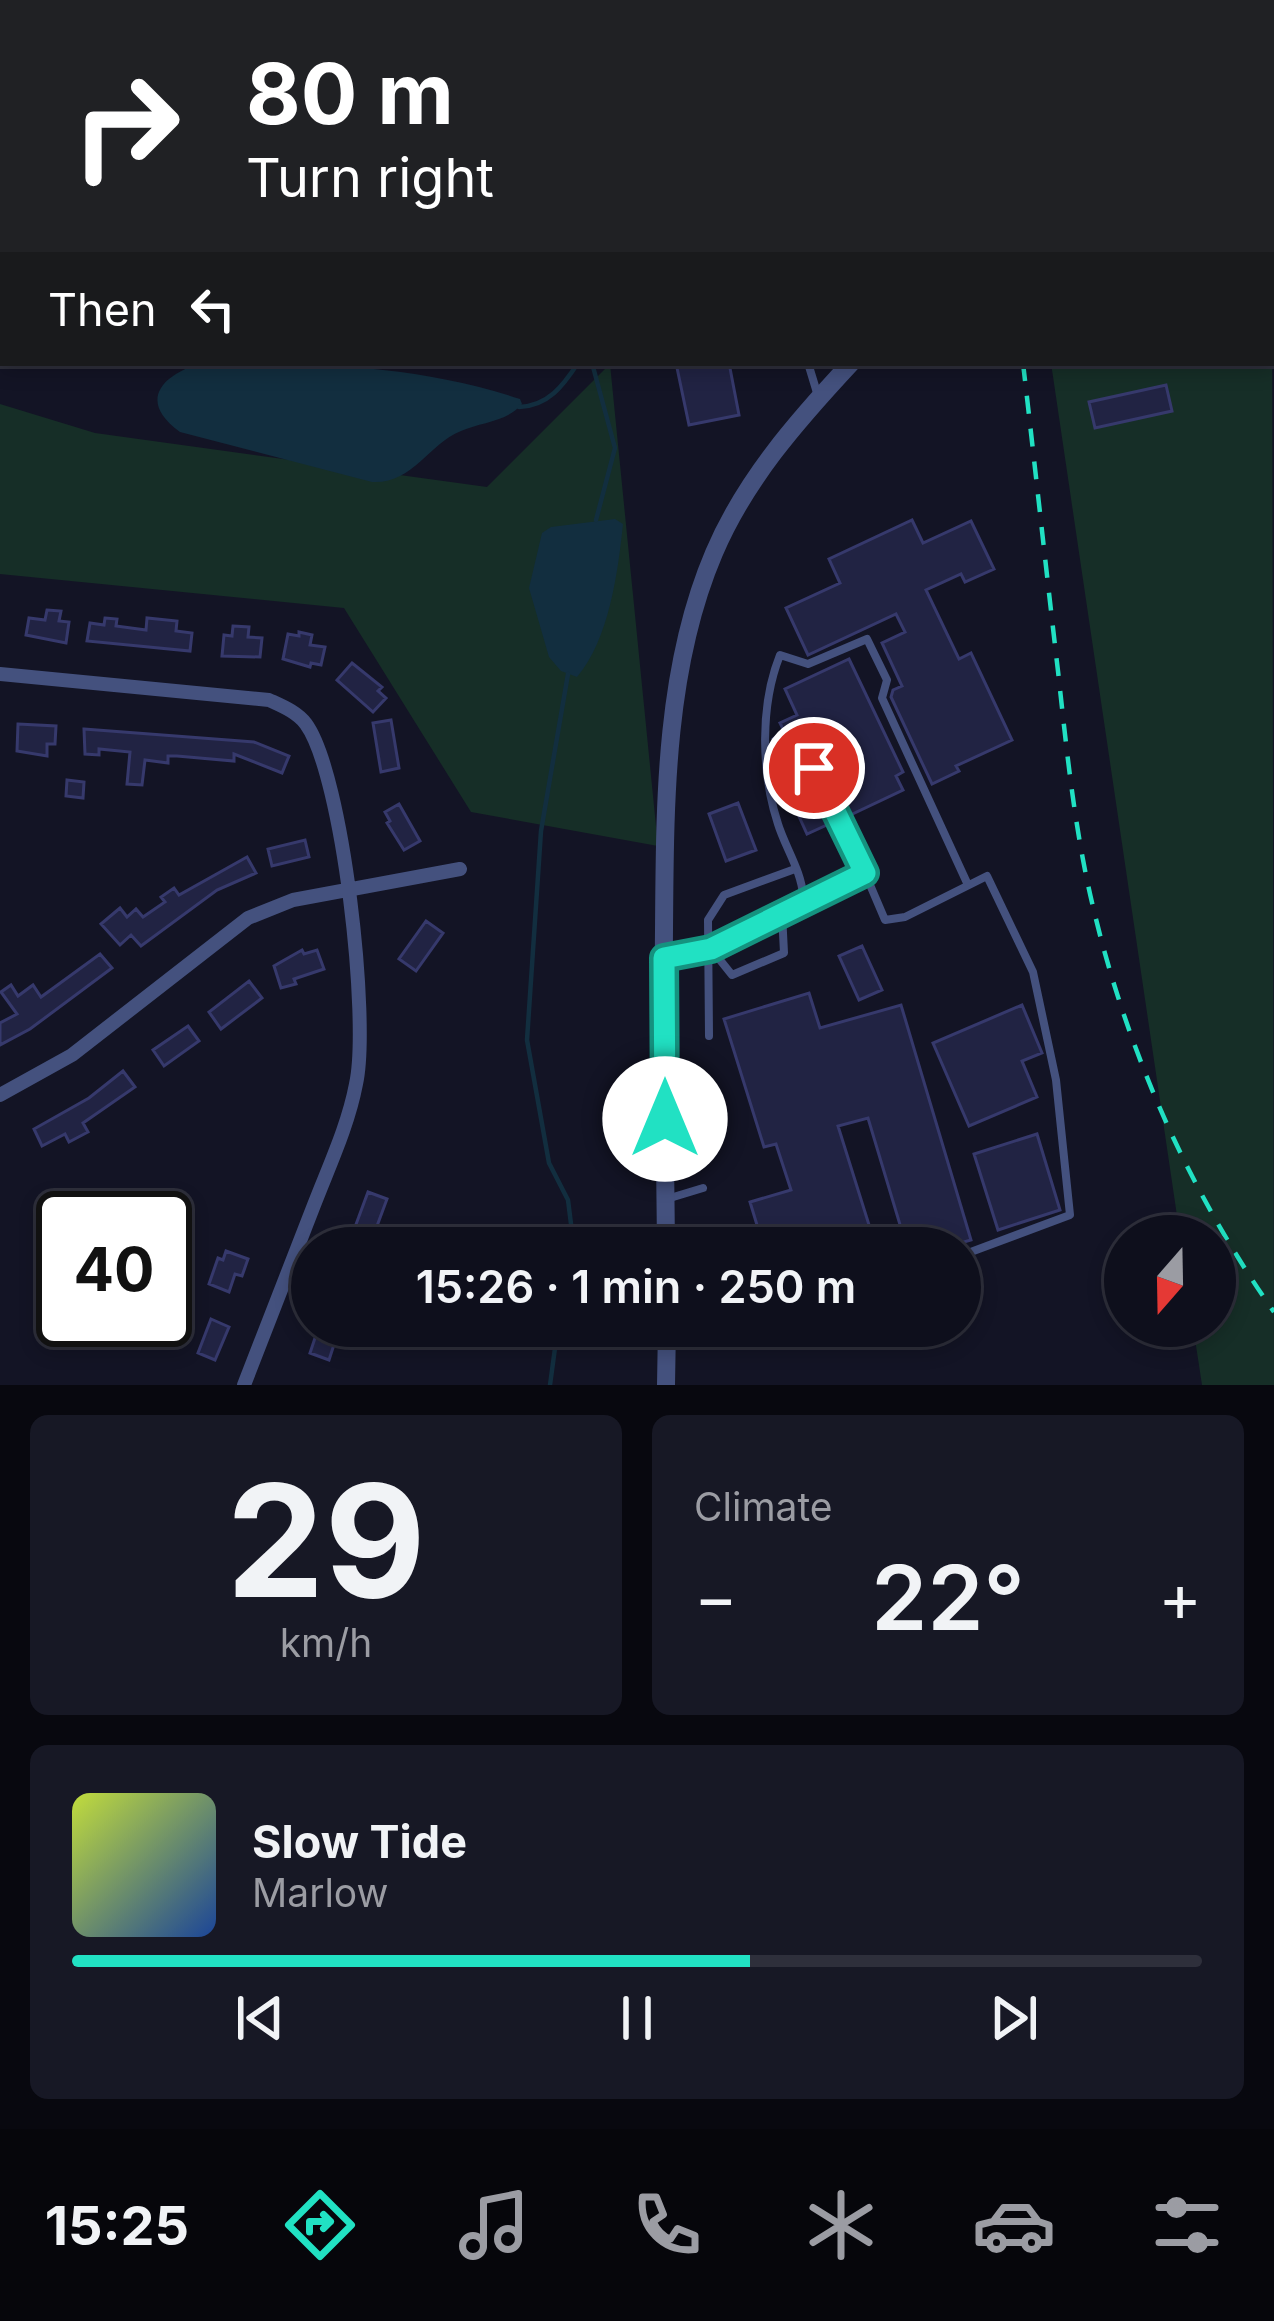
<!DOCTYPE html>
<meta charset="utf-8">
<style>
:root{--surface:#0e0f1c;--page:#171825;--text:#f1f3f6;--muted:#9b9ca3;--line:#2e2f3b;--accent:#21e1c3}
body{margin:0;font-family:Inter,sans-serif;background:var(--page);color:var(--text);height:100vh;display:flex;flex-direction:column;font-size:45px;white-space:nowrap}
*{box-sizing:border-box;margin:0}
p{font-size:39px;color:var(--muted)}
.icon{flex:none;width:66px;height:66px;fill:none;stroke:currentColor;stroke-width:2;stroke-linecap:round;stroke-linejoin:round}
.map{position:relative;height:1385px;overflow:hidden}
.side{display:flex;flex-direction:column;gap:30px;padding:30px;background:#08080f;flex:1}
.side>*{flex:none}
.guide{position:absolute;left:0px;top:0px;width:1275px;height:366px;box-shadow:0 6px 18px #0003,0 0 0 3px var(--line);background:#202124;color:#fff;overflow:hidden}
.needle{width:78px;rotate:200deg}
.tools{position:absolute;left:1104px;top:1215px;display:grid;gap:24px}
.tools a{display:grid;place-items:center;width:132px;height:132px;border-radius:50%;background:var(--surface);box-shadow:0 6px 18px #0003,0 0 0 3px var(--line);font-size:60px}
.speed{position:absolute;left:36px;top:1191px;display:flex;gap:24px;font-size:60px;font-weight:700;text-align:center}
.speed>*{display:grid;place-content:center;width:156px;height:156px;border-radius:50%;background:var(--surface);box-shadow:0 6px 18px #0003,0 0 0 3px var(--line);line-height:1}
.speed .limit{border:6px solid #111;border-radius:18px;background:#fff;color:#111}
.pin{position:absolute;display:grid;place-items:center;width:102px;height:102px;color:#fff;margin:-51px;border:6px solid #fff;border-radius:50%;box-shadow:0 3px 12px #0007}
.me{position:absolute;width:132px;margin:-66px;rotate:0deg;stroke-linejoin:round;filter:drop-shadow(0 0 9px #0008)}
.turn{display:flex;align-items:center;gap:42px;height:252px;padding:0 48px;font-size:54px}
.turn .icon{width:156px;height:156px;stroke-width:2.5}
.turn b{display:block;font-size:84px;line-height:102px}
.then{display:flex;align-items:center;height:114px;padding:0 48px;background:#0003;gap:24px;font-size:45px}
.big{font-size:90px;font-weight:600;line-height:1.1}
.side .tile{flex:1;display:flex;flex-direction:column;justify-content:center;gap:18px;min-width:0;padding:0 42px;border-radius:18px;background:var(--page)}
.side .dial{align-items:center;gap:0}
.dial b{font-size:156px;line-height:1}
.song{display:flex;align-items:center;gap:36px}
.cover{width:144px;height:144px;border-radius:18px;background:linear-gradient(135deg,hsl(70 70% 55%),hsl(220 70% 35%))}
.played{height:12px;border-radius:6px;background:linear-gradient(90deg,var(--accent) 60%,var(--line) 60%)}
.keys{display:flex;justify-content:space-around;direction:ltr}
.heat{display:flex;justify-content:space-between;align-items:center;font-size:66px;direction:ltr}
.side .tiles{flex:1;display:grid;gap:30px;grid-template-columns:1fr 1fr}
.tile:last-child{grid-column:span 2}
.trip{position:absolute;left:291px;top:1227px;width:690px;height:120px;border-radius:60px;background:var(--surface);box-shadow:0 6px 18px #0003,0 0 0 3px var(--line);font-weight:600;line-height:120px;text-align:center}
.tabs{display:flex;height:192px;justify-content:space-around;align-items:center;background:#06060b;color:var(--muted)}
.tabs .icon{width:84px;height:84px}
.tabs .selected{color:var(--accent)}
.tabs b{font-size:54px;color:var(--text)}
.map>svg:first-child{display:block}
.green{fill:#162e27}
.water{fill:#122e3f}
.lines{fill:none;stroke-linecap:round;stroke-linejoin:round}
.stream{stroke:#122e3f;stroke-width:4.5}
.building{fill:#212343;stroke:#36396c;stroke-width:3}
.service{stroke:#44517e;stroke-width:8}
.minor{stroke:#44517e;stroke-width:14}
.tertiary{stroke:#44517e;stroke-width:18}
.rail{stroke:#21e1c3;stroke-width:4.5;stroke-dasharray:18 15;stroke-linecap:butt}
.route-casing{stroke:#15927f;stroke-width:30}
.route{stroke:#21e1c3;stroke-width:21}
</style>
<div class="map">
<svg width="1274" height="1385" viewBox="0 0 1274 1385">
<rect width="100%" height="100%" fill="#131425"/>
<!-- green -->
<path class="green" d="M0,0H609V3H3V154Z
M1272,232L1274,1385H1202L1193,1326H1215V1236H1180L1051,363H1272Z
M610,364L658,846L471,812L344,608L0,574V404L95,433L487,487Z"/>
<!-- water -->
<path class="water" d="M201,363C311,363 415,364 520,399L522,404C507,422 481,422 461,431C427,445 413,484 372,482L180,432C137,401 162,375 201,363Z
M615,519L623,524C618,572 609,640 577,677L561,671L549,657L529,588L542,533L551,527Z"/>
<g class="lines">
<!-- stream -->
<path class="stream" d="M581,1V3
M592,363L615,448L596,520
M519,407C548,406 563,386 578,363
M568,674L541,831L527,1040L549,1163L568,1200L574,1248
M550,1385L558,1326"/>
</g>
<!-- building -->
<path class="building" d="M676,363H729L739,415L689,425Z
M1166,385L1172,411L1095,428L1089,402Z
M912,520L923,543L971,521L994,569L965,582L961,574L926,590L959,659L971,653L1012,740L956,766L959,771L932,784L891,697L893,690L902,686L882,643L905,632L896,614L808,655L786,608L840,583L829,559Z
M47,610L61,611L59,621L69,622L66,643L26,635L29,618L45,620Z
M105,618L117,619L116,626L146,630L147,618L177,621L176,631L192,633L190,651L87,641L90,623L104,625Z
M233,626L249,627L248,637L262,638L260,657L222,656L224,635L232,636Z
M299,632L312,635L310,645L325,647L321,665L311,663L310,667L283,659L288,634L299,636Z
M849,659L903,772L896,776L903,790L846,817L810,743L782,757L773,739L784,731L780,723L797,715L785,689Z
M352,663L382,687L378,691L386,698L373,712L337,680Z
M391,720L399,768L381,772L373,723Z
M18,724L56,726L55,744H47V756L17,751Z
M84,729L254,742L289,756L282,773L234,754V761L177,756H168V763L145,760L142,785L127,784L130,752L99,749V755L85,754Z
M67,780L84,782L83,798L66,796Z
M815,790L831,823L807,834L792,801Z
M738,803L756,850L726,861L709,814Z
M399,804L420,841L404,850L387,823L390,821L385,812Z
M305,840L309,857L272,866L268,849Z
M247,857L256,873L217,890L141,946L131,935L120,945L101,924L120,908L127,917L136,909L143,917L165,902L161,897L174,888L179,895Z
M426,921L443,933L416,971L399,959Z
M862,946L882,990L859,1000L839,956Z
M302,950L304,954L317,950L324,969L294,979L296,984L281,988L274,966Z
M100,954L112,968L30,1029L0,1045V1023L17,1014L1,992L11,985L18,996L33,985L41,997Z
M249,981L262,998L221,1029L209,1012Z
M809,993L820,1028L901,1005L971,1240L943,1248H907L868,1118L838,1126L875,1244L863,1248H764L750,1202L791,1190L776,1144L764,1147L724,1019Z
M1022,1005L1042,1053L1022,1061L1037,1097L969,1126L933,1043Z
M188,1026L199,1041L164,1066L153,1050Z
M123,1071L135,1087L83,1123L88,1132L69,1142L65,1134L42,1146L34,1129L89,1098Z
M1037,1134L1060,1210L998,1230L974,1154Z
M368,1192L387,1199L374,1234L355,1227Z
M226,1251L248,1259L242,1276L235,1274L229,1292L209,1284L218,1258L223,1260Z
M211,1319L229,1327L215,1360L198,1353Z
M319,1326H340L329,1360L310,1353Z"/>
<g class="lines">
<!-- service -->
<path class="service" d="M1272,339L1274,340
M808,363L818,396
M865,873L885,920L905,917L987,876L1033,972L1056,1080L1070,1215L960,1256
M798,904L865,873L813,768
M712,950L732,975L784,953L782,913
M665,958C702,956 781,926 803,896C802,872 785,847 778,824C761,772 760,705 780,655L808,664L867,639L887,680L882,698L968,885
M709,1036L708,920L724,895L795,869
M670,1198L703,1188
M669,1331L703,1326"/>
<!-- minor -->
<path class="minor" d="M0,674L269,700C282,706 297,712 306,724C343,775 370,1021 356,1084C348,1126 329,1166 314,1205C291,1265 267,1325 244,1385
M0,1095L72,1055L248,918L293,900L460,869"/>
<!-- tertiary -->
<path class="tertiary" d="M1272,152L1274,151
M666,1248C665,1142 663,1036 664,930C665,806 664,670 714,553C745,480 797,421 851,363
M666,1385L667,1326"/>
<!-- rail -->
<path class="rail" d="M980,0L981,3
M1023,363C1035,466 1046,569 1058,671C1067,753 1075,835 1095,915C1129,1056 1191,1194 1274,1312"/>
</g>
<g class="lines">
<!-- route casing -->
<g class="route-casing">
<path id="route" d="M665,1119L664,958L711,949L865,873L814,768"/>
</g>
<!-- route -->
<use href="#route" class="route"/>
</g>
</svg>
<div class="tools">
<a><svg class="needle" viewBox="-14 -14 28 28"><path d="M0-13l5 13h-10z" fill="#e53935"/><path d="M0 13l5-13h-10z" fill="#9b9ca3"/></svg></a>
</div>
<div class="speed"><div class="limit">40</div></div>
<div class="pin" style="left:814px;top:768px;background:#d93025"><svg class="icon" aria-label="arrive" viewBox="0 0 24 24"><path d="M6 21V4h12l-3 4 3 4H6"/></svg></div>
<svg class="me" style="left:665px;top:1119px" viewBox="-20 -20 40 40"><circle r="19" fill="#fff"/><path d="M0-13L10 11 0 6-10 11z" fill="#21e1c3"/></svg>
<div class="trip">15:26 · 1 min · 250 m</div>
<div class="guide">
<div class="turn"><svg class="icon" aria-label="right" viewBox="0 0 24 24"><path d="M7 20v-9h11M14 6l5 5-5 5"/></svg><div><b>80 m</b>Turn right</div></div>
<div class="then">Then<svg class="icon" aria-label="left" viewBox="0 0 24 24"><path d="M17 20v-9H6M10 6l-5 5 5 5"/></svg></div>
</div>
</div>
<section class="side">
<div class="tiles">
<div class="tile dial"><b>29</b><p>km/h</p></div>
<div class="tile"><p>Climate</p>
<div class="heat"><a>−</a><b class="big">22°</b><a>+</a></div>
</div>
<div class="tile">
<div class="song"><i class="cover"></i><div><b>Slow Tide</b><p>Marlow</p></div></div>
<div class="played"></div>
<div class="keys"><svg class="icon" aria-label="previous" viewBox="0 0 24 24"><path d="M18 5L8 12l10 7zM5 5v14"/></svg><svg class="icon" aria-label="pause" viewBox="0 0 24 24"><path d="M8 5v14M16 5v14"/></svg><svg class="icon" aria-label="next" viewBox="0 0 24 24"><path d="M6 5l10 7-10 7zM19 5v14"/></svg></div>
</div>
</div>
</section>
<nav class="tabs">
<b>15:25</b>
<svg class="icon selected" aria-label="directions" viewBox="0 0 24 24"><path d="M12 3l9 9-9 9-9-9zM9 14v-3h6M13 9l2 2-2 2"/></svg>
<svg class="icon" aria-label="music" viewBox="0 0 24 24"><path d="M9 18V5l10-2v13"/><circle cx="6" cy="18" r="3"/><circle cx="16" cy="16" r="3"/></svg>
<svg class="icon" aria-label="phone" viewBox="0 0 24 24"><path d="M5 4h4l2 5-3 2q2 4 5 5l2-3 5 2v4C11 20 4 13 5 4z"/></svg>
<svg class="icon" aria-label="climate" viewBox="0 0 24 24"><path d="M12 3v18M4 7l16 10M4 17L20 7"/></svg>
<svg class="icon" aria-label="car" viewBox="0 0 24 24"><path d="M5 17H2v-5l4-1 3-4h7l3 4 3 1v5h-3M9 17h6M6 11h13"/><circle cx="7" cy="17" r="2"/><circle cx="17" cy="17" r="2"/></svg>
<svg class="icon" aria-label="filters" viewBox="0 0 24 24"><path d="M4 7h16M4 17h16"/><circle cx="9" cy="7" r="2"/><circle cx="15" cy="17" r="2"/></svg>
</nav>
